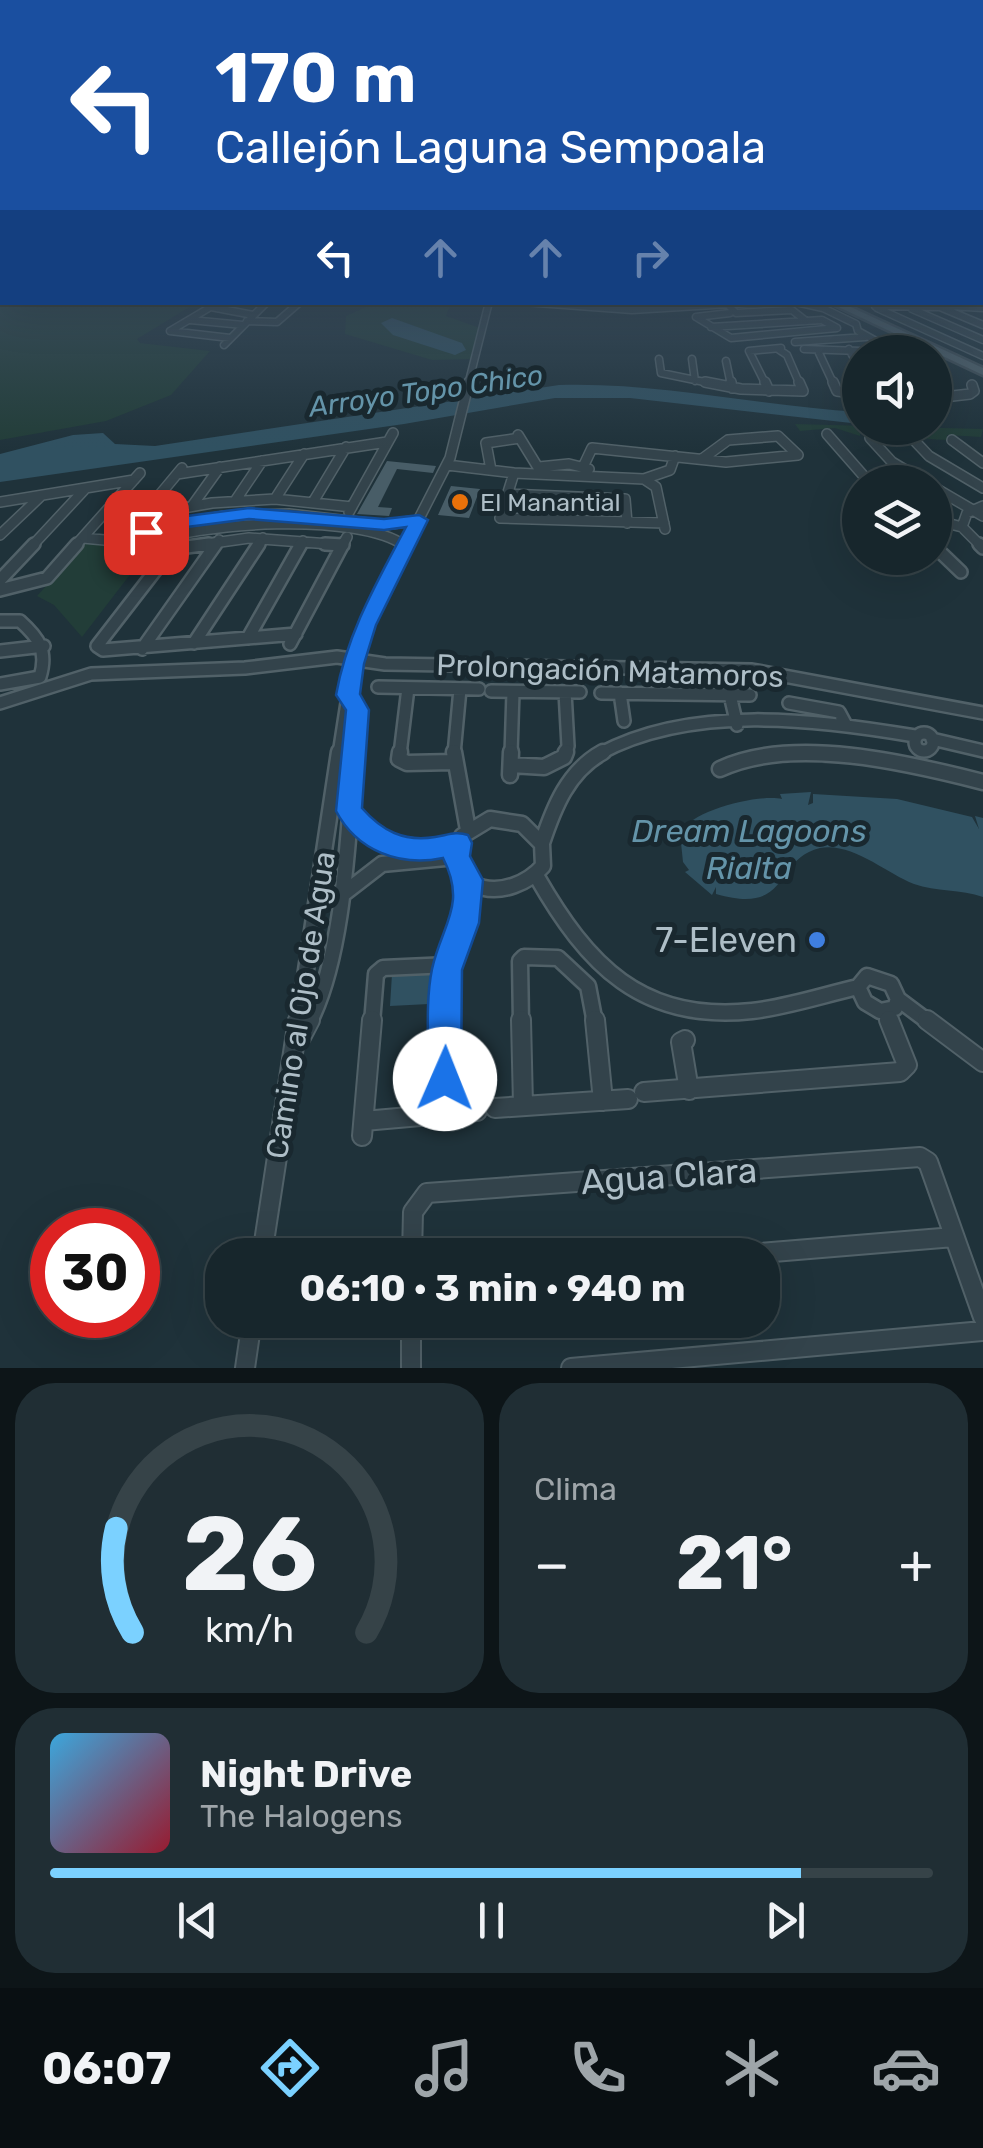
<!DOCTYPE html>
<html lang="es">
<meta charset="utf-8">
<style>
:root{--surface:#17262c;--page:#202e34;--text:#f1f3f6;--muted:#9ea5a9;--line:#364348;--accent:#7bd1ff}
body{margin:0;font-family:Rubik,sans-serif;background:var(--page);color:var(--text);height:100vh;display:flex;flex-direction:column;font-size:38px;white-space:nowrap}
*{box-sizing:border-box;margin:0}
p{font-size:32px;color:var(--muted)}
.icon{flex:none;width:55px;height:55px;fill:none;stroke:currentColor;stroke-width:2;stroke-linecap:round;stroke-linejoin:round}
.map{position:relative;height:1368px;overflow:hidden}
.panel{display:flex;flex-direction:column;gap:15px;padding:15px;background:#0d1518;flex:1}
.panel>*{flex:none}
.guide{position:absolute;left:0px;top:0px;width:985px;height:305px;box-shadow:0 10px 40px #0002,0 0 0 2px var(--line);background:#1a4fa0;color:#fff;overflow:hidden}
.tools{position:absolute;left:842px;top:335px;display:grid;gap:20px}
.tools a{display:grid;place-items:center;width:110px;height:110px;border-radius:50%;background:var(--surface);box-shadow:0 10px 40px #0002,0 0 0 2px var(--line);font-size:50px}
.speed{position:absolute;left:30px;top:1208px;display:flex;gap:20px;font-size:50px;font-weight:700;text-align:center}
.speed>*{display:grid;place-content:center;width:130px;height:130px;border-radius:50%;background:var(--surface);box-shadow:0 10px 40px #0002,0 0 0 2px var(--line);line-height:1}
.speed .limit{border:15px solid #d22;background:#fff;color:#111}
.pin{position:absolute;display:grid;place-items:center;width:85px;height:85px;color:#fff;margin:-42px;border-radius:20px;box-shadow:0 5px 15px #0006}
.me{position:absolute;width:110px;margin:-55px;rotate:1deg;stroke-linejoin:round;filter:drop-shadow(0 0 8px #0008)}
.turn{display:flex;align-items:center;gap:35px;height:210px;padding:0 50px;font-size:45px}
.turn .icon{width:130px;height:130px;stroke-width:2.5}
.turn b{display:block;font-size:70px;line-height:85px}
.lanes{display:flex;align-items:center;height:95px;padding:0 50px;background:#0003;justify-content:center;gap:50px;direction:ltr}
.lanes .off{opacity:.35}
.big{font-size:75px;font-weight:700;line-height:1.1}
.panel .widget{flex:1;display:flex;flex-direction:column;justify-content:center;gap:15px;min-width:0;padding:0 35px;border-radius:40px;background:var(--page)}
.panel .dial{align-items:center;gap:0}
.dial svg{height:260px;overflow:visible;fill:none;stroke:var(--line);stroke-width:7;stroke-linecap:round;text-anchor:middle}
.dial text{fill:var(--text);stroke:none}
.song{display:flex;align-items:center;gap:30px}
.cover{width:120px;height:120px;border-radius:15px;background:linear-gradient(135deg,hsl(200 70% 55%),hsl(350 70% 35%))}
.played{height:10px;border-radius:5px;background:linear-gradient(90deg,var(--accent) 85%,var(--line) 85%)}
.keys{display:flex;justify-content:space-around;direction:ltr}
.heat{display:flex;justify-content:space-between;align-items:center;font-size:55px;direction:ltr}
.panel .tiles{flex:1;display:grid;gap:15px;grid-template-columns:1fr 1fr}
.widget:last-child{grid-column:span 2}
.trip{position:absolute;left:205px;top:1238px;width:575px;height:100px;border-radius:40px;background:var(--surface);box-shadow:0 10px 40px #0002,0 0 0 2px var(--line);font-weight:700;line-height:100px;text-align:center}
.dock{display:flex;height:160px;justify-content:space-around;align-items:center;background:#090f12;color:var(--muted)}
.dock .icon{width:70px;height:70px}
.dock .selected{color:var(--accent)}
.dock b{font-size:45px;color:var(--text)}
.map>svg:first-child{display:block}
.green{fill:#223d38}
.water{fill:#305161}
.building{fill:#485d67}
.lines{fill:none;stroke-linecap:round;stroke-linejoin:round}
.minor-far4-casing{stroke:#516168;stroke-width:9}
.minor-far3-casing{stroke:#516168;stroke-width:12}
.minor-far2-casing{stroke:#516168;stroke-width:16}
.minor-far1-casing{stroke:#516168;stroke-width:19}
.minor-casing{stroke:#516168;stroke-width:22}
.major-casing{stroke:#404f57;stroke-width:5}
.minor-far4{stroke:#33434b;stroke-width:6}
.minor-far3{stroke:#33434b;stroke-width:9}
.minor-far2{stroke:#33434b;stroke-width:11}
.minor-far1{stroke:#33434b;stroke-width:14}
.minor{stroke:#33434b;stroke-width:18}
.major{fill:#51636b;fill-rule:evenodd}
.route{fill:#1a73e8;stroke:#114b97;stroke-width:2.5}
.food-dot{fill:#e8710a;stroke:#19282f;stroke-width:4}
.shop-dot{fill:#3f7fe0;stroke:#19282f;stroke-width:4}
.labels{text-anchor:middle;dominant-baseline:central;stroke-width:10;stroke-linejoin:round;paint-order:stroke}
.far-poi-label{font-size:25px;fill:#aebec7;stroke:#19282f;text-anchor:start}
.far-water-label{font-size:28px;font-style:italic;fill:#6494a9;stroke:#19282f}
.street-label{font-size:30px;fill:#aebec7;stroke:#19282f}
.water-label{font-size:32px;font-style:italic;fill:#6494a9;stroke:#19282f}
.near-poi-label{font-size:35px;fill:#aebec7;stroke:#19282f;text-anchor:end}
.near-street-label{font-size:35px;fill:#aebec7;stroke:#19282f}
</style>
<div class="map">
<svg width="983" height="1368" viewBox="0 0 983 1368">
<rect width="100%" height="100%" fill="#1f323a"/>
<!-- green -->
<path class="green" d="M0,259L2,302L196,303L137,339L140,343L210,351L171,395L106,421L0,440Z
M377,302L451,303L446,316L480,328L473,359L432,360L345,334L346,316Z
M795,424L983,429L981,437L947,435V440C918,439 888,433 860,432V436L835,428L800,431Z
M87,541L107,543L108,551L127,557L149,550L82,637L54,605L37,596Z"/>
<!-- water -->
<path class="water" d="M392,318L462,343L466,350L455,355L393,335L381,323Z
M559,385C660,382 759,406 860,412V424L630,398H555L404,424L0,482V454L73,435L103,433L115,444L155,446Z
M811,792L808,805L813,803V794L897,799L972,817L979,829L975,816L983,818V897C961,889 936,892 914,884C886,873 852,842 820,848C773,859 792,916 716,894V887L712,895L685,872L689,870L683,862L680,833C692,810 758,794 782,799L780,794Z
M430,973L429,1004L390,1006L392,974Z"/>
<!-- building -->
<path class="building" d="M387,461L436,466L433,473L397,469L378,507L392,508L389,516L357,514Z
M451,486L480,489L469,518L438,515Z"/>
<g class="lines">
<!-- minor-far4 casing -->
<g class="minor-far4-casing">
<path id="minor-far4" d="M524,302L632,310L764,302
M796,302L823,308L856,324L858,331L876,341L911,345
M728,305L736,313L792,310L806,321
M875,306L940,307L983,325
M949,306L983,308
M211,307L253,315
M877,308L983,356
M912,309L983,340
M696,317L731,338L837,328L822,320L711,327
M696,317L730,313
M190,320L243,325
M247,321L277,322L300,302
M170,331L230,338
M170,331L219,302
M795,342L865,337
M224,345L267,302
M778,349L787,355L800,385
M804,349L889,352
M849,349L860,369
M819,353L834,385
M659,359L661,373L719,385
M692,359L695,381
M726,361L731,385
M468,385L489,302
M766,385L749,351L781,348"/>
</g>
<!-- minor-far3 casing -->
<g class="minor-far3-casing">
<path id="minor-far3" d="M705,382L741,389L803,391L799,382
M731,382L732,388
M765,382L769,391
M833,382L837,391L860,394
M935,383L946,398
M935,398L970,394L974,391L972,385
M827,434L869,482
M518,435L542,474
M870,438L892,462L925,482
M912,438L929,456L983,488
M952,440L983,463
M447,465L514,473L644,479L656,487L665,529
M539,467L569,464L589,469
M583,467L592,448L726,462L798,455L778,436L728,440L702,459
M182,468L147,510L149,514L212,503L275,499L352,507
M491,470L486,443L520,438
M514,473L500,518L664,523
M177,474L387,442
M644,479L670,470L675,456
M935,488L983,516
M507,494L625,499L627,523
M275,499L304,454
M235,501L262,461
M0,502L134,480
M313,502L346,447
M192,506L220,467
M349,512L393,433
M935,520L962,527
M0,535L41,496
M83,538L115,541
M32,546L86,488
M75,546L140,473
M114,546L126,534L225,516L289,514L384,525L419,520
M142,546C194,521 360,512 405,546
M192,546L249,538L343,545
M215,546L219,540
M258,546L263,538
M300,546L303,541
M342,546L347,537
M405,546L450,458L469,382
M981,546L962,527L967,513L983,506"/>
</g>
<!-- minor-far2 casing -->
<g class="minor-far2-casing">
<path id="minor-far2" d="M116,544L113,547L130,552L147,544
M209,544L172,549L97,646L103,650L296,634
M325,544L343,545
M402,544L406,547
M979,544L983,548
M935,547L961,572
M0,580L34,544
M0,590L47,578L77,544
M0,621H20C39,638 48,651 40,677L0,684
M248,638L301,544
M194,643L259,544
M290,644L343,544
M142,649L216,544
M0,651L44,646
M378,687L479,689
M491,691L580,692
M601,693L750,695
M620,693L624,721
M348,695L358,710L354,754
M730,695L737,725
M0,703L91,674L245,668L337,657L385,664L752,670L983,713
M789,703L839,712L846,725
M915 742a9 9 0 1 1 18 0a9 9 0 1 1-18 0Z
M932,739L983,751
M339,754L353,664L365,625L406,544
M400,754L408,688
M454,754L460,689
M511,754L513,692
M565,754L568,746L565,692
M599,754C691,704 816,719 915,736
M800,754H809"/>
</g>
<!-- minor-far1 casing -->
<g class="minor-far1-casing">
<path id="minor-far1" d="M400,752L399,759L407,763L453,762
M454,752L468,830
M511,765L544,767L564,757L566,752
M720,769C792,735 909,763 983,782
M510,775L511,752
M349,811C380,847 414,852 459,843
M490,819L522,824L542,844L543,866C510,903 443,897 462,836Z
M542,843C554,807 568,771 603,752
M537,877C587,964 641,1023 752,1011C788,1007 823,995 858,987
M338,898L382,864L456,857
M867,976L891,984L898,999L895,1008L880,1011L865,1002L858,987Z
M898,999L930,1023
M885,1011L891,1023
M298,1023L339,752
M309,1023C345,954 348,830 355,752
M372,1023L376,974L383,968L449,965
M445,1023L446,975L465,923L469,880
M521,1023L520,961L524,957L558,958L588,986L595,1023"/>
</g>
<!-- minor casing -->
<g class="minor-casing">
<path id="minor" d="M521,1020L523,1105
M595,1020L603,1101
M927,1020L983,1062
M685,1040L681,1042L689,1090
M299,1041L310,1020
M644,1092L900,1072L907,1065L889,1020
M495,1108L628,1099
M444,1113L445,1020
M364,1121L477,1111
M362,1136L372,1020
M262,1255L298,1020
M412,1255L413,1212L427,1193L920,1157L928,1162L983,1317
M736,1255L954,1237
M411,1320V1368
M245,1368L252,1320
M571,1368L983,1331"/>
</g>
<!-- major casing -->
<g class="major-casing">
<path id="major" d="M828,302H840L983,368V375Z"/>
</g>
<!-- minor-far4 -->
<use href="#minor-far4" class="minor-far4"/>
<!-- minor-far3 -->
<use href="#minor-far3" class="minor-far3"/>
<!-- minor-far2 -->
<use href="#minor-far2" class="minor-far2"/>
<!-- minor-far1 -->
<use href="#minor-far1" class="minor-far1"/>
<!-- minor -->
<use href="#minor" class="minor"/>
<!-- major -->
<use href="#major" class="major"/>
</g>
<!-- sky -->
<linearGradient id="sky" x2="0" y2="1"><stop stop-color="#111c20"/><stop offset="0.58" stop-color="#3c4f60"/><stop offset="1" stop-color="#3c4f60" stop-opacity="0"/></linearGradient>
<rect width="983" height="450" fill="url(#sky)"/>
<!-- route -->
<path class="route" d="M249,508L384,519L419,515L428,520L376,625L364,664L360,694L369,710L362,808C382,831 404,842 435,837C448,835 456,831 468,835L472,843L470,856L483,880L479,923L462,970L461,1079L457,1091L445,1096L433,1091L428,1079C429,1044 425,1003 432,969C442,924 467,905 443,858C400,867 357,851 336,811L346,710L336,695C347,633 377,582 406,527L384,530L249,519L187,527L146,537L136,532L187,516Z"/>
<!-- markers -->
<circle class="food-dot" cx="460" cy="502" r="10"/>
<circle class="shop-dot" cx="817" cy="940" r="10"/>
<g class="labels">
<!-- far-poi labels -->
<g class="far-poi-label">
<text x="480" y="502">El Manantial</text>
</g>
<!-- far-water labels -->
<g class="far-water-label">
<text transform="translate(426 391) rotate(-8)">Arroyo Topo Chico</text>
</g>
<!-- street labels -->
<g class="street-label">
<text transform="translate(610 671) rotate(2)">Prolongación Matamoros</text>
<text transform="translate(301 1005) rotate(-81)">Camino al Ojo de Agua</text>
</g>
<!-- water labels -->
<g class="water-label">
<text x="749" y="831">Dream Lagoons<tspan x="749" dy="37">Rialta</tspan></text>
</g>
<!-- near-poi labels -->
<g class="near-poi-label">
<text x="797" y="940">7-Eleven</text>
</g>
<!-- near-street labels -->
<g class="near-street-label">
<text transform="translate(669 1176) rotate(-4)">Agua Clara</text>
</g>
</g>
</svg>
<div class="tools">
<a><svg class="icon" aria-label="sound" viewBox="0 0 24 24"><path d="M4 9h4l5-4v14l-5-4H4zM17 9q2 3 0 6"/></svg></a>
<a><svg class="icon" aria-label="layers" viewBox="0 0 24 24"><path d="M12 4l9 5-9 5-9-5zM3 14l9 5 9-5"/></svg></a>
</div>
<div class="speed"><div class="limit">30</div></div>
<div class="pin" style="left:146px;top:532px;background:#d93025"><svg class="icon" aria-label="arrive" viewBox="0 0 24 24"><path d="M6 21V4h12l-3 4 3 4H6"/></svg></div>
<svg class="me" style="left:445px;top:1079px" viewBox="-20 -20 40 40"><circle r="19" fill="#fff"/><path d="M0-13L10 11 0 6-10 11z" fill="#1a73e8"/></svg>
<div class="trip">06:10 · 3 min · 940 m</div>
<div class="guide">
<div class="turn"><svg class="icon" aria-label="left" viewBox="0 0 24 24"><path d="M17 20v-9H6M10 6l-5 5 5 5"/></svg><div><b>170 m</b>Callejón Laguna Sempoala</div></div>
<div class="lanes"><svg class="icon" aria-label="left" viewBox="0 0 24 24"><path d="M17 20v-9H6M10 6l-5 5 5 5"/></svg><svg class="icon off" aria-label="ahead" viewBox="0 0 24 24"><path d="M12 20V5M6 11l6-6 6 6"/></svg><svg class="icon off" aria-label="ahead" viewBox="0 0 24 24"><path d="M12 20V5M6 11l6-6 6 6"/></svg><svg class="icon off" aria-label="right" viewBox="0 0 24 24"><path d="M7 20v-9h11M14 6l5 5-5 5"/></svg></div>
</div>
</div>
<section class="panel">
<div class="tiles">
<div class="widget dial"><svg viewBox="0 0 100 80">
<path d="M14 69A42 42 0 1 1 86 69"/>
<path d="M14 69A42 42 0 0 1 9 37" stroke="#7bd1ff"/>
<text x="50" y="56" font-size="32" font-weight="700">26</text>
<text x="50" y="72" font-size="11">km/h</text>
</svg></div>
<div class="widget"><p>Clima</p>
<div class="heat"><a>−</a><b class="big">21°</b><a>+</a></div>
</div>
<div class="widget">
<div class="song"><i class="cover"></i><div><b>Night Drive</b><p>The Halogens</p></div></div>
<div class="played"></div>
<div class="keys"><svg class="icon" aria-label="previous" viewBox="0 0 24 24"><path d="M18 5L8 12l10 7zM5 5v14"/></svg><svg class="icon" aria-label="pause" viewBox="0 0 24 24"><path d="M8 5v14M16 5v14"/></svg><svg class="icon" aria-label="next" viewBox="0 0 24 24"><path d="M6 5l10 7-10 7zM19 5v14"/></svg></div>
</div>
</div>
</section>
<nav class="dock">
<b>06:07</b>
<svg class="icon selected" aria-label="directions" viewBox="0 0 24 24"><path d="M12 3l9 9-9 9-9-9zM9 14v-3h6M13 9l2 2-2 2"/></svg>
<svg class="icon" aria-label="music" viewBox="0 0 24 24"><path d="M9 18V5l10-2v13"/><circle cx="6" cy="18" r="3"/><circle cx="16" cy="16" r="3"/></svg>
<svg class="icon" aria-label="phone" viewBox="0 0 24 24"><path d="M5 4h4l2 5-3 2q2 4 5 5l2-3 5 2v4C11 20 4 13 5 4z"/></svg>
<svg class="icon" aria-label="climate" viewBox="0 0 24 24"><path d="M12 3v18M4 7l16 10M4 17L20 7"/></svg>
<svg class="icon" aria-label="car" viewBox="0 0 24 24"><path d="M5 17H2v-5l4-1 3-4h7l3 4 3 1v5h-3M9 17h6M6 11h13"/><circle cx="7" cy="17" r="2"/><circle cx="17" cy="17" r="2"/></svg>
</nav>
